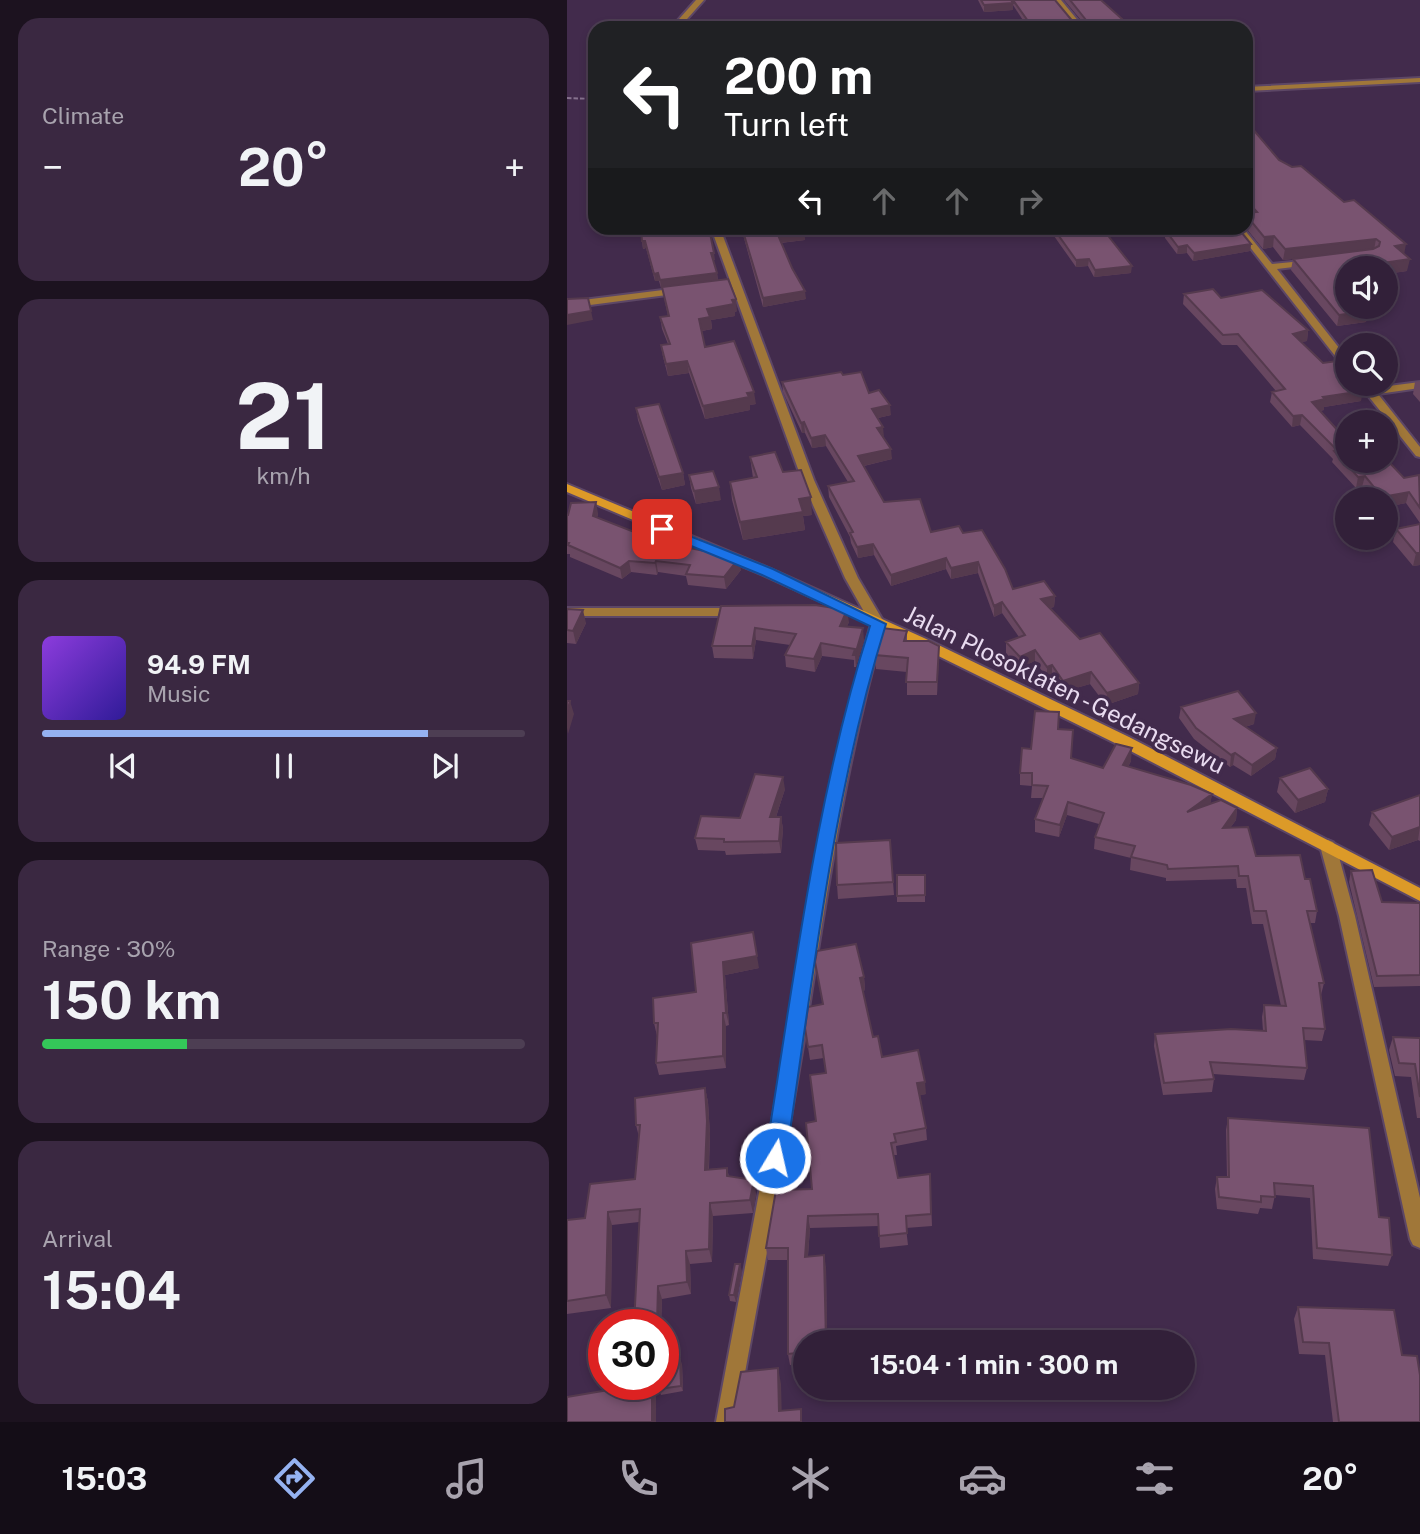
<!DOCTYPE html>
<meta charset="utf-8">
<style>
:root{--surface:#322039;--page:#3a2841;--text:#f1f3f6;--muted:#a8a3ae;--line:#4d3e53;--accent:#95b2f1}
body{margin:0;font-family:"Public Sans",sans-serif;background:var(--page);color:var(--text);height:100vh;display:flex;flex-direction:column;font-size:26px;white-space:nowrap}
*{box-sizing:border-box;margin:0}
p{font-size:23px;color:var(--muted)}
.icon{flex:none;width:38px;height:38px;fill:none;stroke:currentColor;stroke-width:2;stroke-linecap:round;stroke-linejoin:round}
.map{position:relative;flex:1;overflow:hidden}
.side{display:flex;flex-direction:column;gap:18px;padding:18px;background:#1c121f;width:567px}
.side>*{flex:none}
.guide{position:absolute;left:21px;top:21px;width:665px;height:214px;border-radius:21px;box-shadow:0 4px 10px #0003,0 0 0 2px var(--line);background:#202124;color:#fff;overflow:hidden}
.tools{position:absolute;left:768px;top:256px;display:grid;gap:14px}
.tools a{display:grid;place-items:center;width:63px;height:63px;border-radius:50%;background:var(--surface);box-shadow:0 4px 10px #0003,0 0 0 2px var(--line);font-size:35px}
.speed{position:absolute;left:21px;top:1309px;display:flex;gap:14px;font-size:35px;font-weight:700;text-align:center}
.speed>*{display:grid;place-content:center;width:91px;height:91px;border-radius:50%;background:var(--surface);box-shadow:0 4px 10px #0003,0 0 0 2px var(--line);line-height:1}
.speed .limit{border:10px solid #d22;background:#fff;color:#111}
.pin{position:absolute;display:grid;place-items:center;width:60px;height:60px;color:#fff;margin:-30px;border-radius:14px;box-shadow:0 4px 10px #0006}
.me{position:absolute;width:77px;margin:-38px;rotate:9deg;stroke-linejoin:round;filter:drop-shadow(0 0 5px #0008)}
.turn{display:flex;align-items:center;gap:24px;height:147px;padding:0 21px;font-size:32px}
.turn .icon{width:91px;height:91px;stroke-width:2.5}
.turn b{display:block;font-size:49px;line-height:60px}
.lanes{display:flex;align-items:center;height:66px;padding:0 21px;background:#0003;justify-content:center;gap:35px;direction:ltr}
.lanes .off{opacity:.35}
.big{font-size:52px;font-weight:700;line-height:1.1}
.side .widget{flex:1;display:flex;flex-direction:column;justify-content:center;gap:10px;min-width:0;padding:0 24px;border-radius:21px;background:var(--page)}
.side .dial{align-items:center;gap:0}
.dial b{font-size:91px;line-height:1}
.song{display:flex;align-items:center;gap:21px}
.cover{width:84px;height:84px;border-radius:10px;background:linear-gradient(135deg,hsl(270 70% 55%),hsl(250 70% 35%))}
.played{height:7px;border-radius:4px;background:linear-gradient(90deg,var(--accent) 80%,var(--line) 80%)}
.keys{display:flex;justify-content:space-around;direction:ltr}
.heat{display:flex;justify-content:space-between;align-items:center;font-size:38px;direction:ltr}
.charge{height:10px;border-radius:5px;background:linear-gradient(90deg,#34c759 30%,var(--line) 0)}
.trip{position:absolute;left:226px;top:1330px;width:402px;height:70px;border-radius:35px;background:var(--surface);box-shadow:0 4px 10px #0003,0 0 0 2px var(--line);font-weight:700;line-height:70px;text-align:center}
.tab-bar{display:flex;height:112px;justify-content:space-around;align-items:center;background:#140d17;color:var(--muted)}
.tab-bar .icon{width:49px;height:49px}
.tab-bar .selected{color:var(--accent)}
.tab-bar b{font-size:32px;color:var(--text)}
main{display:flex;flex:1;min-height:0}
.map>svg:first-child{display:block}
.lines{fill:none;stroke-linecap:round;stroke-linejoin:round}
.street-casing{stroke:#5d4766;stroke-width:4}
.secondary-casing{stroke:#5d4766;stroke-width:4}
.path{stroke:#86728e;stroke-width:2;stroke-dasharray:4.5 2;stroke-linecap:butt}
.street{fill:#a07739;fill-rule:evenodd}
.secondary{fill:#dc9a28;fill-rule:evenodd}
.wall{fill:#684760}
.shaded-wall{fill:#553a4e}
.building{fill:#795370;stroke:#553a4e;stroke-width:2}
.route{fill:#1a73e8;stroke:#114b97;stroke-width:2}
.labels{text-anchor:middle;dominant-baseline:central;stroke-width:7;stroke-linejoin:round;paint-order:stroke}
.street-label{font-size:24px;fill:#e9dbf0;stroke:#422b4c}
</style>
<main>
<section class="side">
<div class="widget"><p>Climate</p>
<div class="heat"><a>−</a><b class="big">20°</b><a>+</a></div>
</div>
<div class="widget dial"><b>21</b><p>km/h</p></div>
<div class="widget">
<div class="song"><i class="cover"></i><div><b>94.9 FM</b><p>Music</p></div></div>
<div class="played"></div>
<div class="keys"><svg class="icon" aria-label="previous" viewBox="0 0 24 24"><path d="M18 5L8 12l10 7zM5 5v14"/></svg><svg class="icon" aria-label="pause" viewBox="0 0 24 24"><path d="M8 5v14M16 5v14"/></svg><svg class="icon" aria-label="next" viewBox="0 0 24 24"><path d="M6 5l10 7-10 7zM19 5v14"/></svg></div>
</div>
<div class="widget"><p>Range · 30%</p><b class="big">150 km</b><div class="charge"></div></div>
<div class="widget"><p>Arrival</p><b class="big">15:04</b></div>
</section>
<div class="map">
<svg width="853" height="1422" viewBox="0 0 853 1422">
<rect width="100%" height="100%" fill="#422b4c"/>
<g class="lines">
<!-- street casing -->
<g class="street-casing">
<path id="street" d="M129,0H137L112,28H104Z
M486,0H494L517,28H509Z
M853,78V82L679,91V87Z
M144,228H153L247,480L291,578L318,624C278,761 259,900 237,1040C216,1168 192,1295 169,1422H149C172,1295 198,1168 219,1040C244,900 264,761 304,624L278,578L235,480Z
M668,228H676L705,264L746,260L748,262L743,265L710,269L780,358V367L776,366Z
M112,288L117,291L115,293L0,308V302Z
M853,382V388L811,394L853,447V457L849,456L791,383H802L806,388Z
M0,608H170L177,612L170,616H0Z
M761,840L766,842L769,846L788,916L853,1198V1248L846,1245L843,1239L772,916L753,846L756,842Z"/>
</g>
<!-- secondary casing -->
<g class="secondary-casing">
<path id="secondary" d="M0,484L204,569L357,638L562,737L853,888V901L552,745L347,644L196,575L0,492Z"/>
</g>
<!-- path -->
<path class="path" d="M0,98L28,99"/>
<!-- street -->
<use href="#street" class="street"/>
<!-- secondary -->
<use href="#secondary" class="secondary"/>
</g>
<!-- wall -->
<path class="wall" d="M411,0H488L507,23L514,24L513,28H461L446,5V10L417,12Z
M497,0H534L565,28H518L519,26Z
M679,121L712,160L837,254L840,271L819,274L780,268L801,308L799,309L801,311L799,322L770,326L724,270L726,259L716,260L706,247L696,249L679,228Z
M167,228H235L238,240L214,243L239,299L196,307L175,231L168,232Z
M595,228H671L684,244L683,251L626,261L620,253L610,254L598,238V232Z
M487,229L564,273L527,277L521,266L509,267L487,236Z
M131,235L148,260H146L150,273L151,281L170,311L168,312V316L144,320L145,329L135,331L138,347L189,404L183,405V410L138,419L122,373L101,376L96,357L94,345L101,344L95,329L93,317L101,316L95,288H94L92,281H88L79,248L76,249L75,241Z
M617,294L654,298L741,330L740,341L734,342L794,401L757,407V410L753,411L774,434L837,478L853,476V523L839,503L819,507V499H805L795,487L789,488L765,462L766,459L733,425L725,427L703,402L705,392L709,391L670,345H655L616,304Z
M276,375L302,393L324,415L311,418L316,437L325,459L297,466L317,502L364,532L396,533L446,589L488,596L487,607L483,608L513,639L572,683L571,694L539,705L523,684L495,692L485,676L480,678L468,661L452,668L439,653V642L452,637L435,613L427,617L411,573L384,579L379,569L324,586L307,555L291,558L284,543L283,537L262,497L261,486L281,482L259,446L245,448L238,433H235L216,392L215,382Z
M853,381V402L846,394L848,382Z
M69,408L116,473L118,485L95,490L71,420Z
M183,457L216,472L245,515L236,516L238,530L176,540L165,500L163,482L186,478Z
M122,475L154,500L129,504L124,488Z
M31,513L30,518L80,537L174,570L159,589L121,585L119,576L91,572L90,575L64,572L55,579L3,557V554H0V515Z
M853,524V565L846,566L826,542L829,529Z
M154,606L282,622L280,626L297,640L289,667H287V660L255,656L248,672L219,667L218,655L223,645L189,640L186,659L147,658L145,646Z
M0,609L19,623L9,644L0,643Z
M340,631V641L372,646L370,695H340V672L309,669L308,655Z
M614,707L687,724L678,727L710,748L708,759L684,776L666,765L663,767L627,739L612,718Z
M491,729L504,758L536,768L564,761L561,767L645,794L643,804L670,808L669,820L663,828L689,856L738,879L750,911L748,923H743L757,983L754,995L758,1029L755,1041L737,1040L740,1068L737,1080L646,1074L647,1079L645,1092L596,1095L587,1046L588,1034L696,1031L695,1017L697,1005L714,1006L696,924H685L679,888H670L669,879L599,881V878L563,870L564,858L527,849L528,837L532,824L500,815L492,837L468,832V819L476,798H464L465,786L453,785V773L464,749Z
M713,778L761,789L758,802L728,813L710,792Z
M218,789L209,817H214L216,829L214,853L159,855L158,851L131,850L128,838L173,818Z
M853,795V841L851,840L822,850L802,825L805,812Z
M323,840L327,895L271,899L270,885Z
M784,871L815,902L853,903V986L807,987L782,882Z
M358,875V902H330V896Z
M124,943L192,968L158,975L162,1025L159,1026V1068L92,1075L89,1063L90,1036L87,1023L129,992Z
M248,962L297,977L298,990L296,991L306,1037L315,1057L359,1094L353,1095L359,1128L360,1140L329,1146L330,1155H327L331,1178L363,1174L365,1226L339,1228L341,1245L313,1248L312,1226L243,1228L241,1256L259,1267L260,1342H238V1364L223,1365L221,1354V1260H201L199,1248L245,1189L249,1121L259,1073L257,1058L243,1060L238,1028L256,1005Z
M826,1037L853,1038V1118H850L844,1077L828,1076L822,1050Z
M138,1088L141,1102L143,1134L142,1169L160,1168L162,1177L189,1193L186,1213L146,1216L145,1262L123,1264L124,1294L95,1299L94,1325H67L72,1222L45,1225L44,1308L0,1314V1220L18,1218L68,1179L72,1137L69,1125Z
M661,1118L812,1217L825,1255L821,1266L746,1259L743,1198L708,1195L705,1209L693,1208L691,1214L650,1209L648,1189L650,1177H660L659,1130Z
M175,1271L169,1302L163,1301L162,1295Z
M731,1307L835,1355L853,1422H766L758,1355L732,1354L727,1319Z
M115,1364L116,1391L94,1395L92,1389Z"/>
<!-- shaded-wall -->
<path class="shaded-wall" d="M446,3V10L417,12V5Z
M168,228H174L175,231L168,232Z
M237,232L238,240L212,243L211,235Z
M707,236L706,247L696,249L697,237Z
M809,239L807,250L716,260L718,249Z
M75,241H78L79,248L76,249Z
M684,244L683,251L626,261L627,253Z
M839,244L837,255L828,246Z
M620,245V253L610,254L611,247Z
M144,253H147L148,260L145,261Z
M522,259L521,266L509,267V260Z
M843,259L840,271L819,274V268H808L809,264Z
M565,266L564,273L527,277L528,270Z
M91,273L92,281H88L87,274Z
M150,273L151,281L94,288L93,280Z
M238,291L239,299L196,307V298Z
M169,299L170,311L168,312V316L144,320L145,329L134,331L132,319L140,309Z
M24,311L26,320L0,325V315Z
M801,311L799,322L770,326L772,315Z
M741,330L740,341L724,344L726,334Z
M120,361L122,373L101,376L99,364Z
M796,391L794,401L757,407V410L743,412L745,402L756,397Z
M187,392L189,404L183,405V410L138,419L136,406Z
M323,405L324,415L306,419L305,409Z
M735,415L733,425L725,427L726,416Z
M237,422L238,433H235L234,423Z
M316,427L317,437L310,428Z
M258,435L259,446L245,448L244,438Z
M324,449L325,459L292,467L291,456Z
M116,473L118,485L95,490L92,477Z
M798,476L795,487L789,488L791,477Z
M152,487L154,500L129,504L127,491Z
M842,492L839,503L819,507V499H814L815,497Z
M244,497L245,515L236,516L238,530L176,540L173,522L232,499Z
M29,502L31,513L28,528L26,516Z
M306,544L307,555L291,558L290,547Z
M849,553H853V565L846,566Z
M172,558L174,570L159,589L157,577Z
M379,558V569L324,586V575Z
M62,561L64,572L55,579L53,568Z
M89,561L91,572L90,575L88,563Z
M411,562V573L384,579V568Z
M488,596L487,607L474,610V599Z
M435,602V613L427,617V606Z
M16,610L19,623L9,644L6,631Z
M280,610L282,622L275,638L273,626Z
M188,628L189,640L186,659L185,646Z
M296,628L297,640L289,667L288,655Z
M254,643L255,656L248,672L247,659Z
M372,646V659L370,695V682Z
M468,650V661L452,668L453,657Z
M485,665V676L480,678V667Z
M524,672L523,684L495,692L496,681Z
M572,683L571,694L539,705L540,693Z
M3,701L7,714L1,734L0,728V713Z
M689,713L687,724L666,731L667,719Z
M565,748L564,761L555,778L556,765Z
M710,748L708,759L684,776L685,765Z
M668,753L666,765L663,767L664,755Z
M216,777L218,789L205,829L203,817Z
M761,789L758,802L728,813L731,800Z
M645,794L643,806L620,812Z
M501,802L500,815L492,837L493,825Z
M670,808L669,820L654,841L656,828Z
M214,817L216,829L214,853L212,841Z
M853,827L851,840L822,850L825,837Z
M190,956L192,968L158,975L162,1025L159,1013L156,962Z
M297,977L298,990L295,991L293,978Z
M156,1013L159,1026V1068L156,1056Z
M358,1082L359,1094L351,1096L350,1083Z
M138,1088L141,1102L143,1134L141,1183L138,1170Z
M187,1180L189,1193L186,1213L183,1200Z
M143,1203L146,1216L145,1262L142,1249Z
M41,1212L45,1225L44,1308L39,1295Z
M241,1216L243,1228L240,1268L238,1257Z
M119,1251L123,1264L124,1294L120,1282Z
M257,1255L259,1267L260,1342H259Z
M173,1264L175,1271L169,1302L167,1295Z
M91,1286L95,1299L94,1325H90Z
M113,1359L115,1364L116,1391L114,1386Z
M211,1368L214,1384L215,1422L212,1411Z
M85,1384L89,1394V1422H85Z"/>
<!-- building -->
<path class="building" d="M414,0H444L446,3L417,5Z
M446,0H488L507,23L514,24L509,28H466Z
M503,0H534L565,28H523L519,24V20Z
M413,21L419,28H354Z
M143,26L144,28L125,27Z
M679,121L712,160L725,167L734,166L777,202L787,200L839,244L828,246L843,259L809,264L812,268H780V306H797L801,311L772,315L726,259L806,249L812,246L813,242L809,239L718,249L707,236L697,237L679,215V213L690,212L679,200Z
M74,228H127L131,235L143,233L147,253H144L150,273L93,280L91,273L87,274L78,241H75Z
M175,228H235L237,232L211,235L225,268L238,291L196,298Z
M499,228H535L565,266L528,270L522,259L509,260L487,229Z
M601,228H671L684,244L627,253L620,245L611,247L599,231L603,230Z
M161,279L169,299L165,300L167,304L140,309L143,317L132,319L138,347L167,341L187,392L180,393L182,397L136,406L120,361L99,364L94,345L103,344L93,317L102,316L95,287Z
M646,289L654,298L695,290L741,330L726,334L756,363L770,361L780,373V383H789L796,391L756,397L758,399L745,402L774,434L780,432V460H819V459L837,478L852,475L853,508L842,492L815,497L798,476L791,477L767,451L770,450L735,415L726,416L705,392L718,389L671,334L656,335L617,294Z
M21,298L24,311L0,315V299Z
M274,372L276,375L294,372L302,393L312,390L323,405L305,409L316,427L310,428L324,449L291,456L317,502L353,499L364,532L392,526L396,533L415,530L438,569L446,589L477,581L488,596L474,599L513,639L533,633L572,683L540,693L524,672L496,681L485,665L480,667L468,650L453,657L439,642L458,635L435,602L427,606L411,562L384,568L379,558L324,575L306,544L290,547L283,533L286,532L261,486L287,481L258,435L244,438L237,422L234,423L215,382Z
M92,404L116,473L92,477L69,408Z
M208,452L216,472L234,470L244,497L232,499L236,512L173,522L163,482L190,477L183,457Z
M146,471L152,487L127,491L122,475Z
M29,502L26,516L80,537L99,541L98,543L172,558L157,577L119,574L123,565L89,561L88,563L62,561L53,568L1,545L2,543H0V515H1L4,503Z
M853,524V553H849L829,529Z
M248,605L280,610L273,626L296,628L288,655H286L288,649L254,643L247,659L218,655L229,634L188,628L185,646H145L154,606Z
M0,609L16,610L6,631L0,630Z
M315,628L340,631L337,641H362L372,646L370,682H339L341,658L308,655Z
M671,691L689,713L667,719L710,748L685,765L668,753L664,755L629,728L614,707Z
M0,701H3L0,713Z
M468,711L492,712L491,729L506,730L504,758L536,768L549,744L565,748L556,765L624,785L645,794L620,812L654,800L670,808L656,828L681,827L689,856L733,855L738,879H743L750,911H740L757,983H752L758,1029L736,1028L740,1068L643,1062L647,1079L597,1083L588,1034L664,1029L699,1031L697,1005L719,1006L699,911H687L681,876H672L671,866L601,869L600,865L564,857L568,846L528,837L537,813L501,802L493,825L468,819L481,786L465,785V773H453L455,748L464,749Z
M743,768L761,789L731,800L713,778Z
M188,774L216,777L203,817H214L212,841L157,842V839L128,838L134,816L173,818Z
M853,795V827L825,837L805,812Z
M323,840L326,882L270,885L269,843Z
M805,870L815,902L853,903V975L810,976L784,871Z
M330,875H358V895L330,896Z
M186,932L190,956L156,962L159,1013H156V1056L89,1063L91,1023H87L86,998L129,992L124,943Z
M289,944L297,977L293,978L306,1037L311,1036L315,1057L351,1050L358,1082L350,1083L359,1128L327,1134L329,1142L324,1143L331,1178L363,1174L364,1214L339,1216L340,1233L312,1236L311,1214L241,1216L238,1257L257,1255L259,1342H238V1352L221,1354V1248H199L209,1190L245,1189L239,1123L249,1121L243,1075L259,1073L255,1045L241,1047L238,1028L241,1007L256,1004L248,962L250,951Z
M826,1037L853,1038V1097L848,1064L832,1063Z
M138,1088L140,1121L138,1170L160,1168V1176L187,1180L183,1200L143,1203L142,1249L119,1251L120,1282L91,1286L90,1325H67L73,1209L41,1212L39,1295L0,1301V1220L18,1218L23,1184L68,1179L73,1125H69L68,1098Z
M661,1118L802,1128L812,1217L822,1218L825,1255L750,1248L746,1186L707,1183L708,1197L694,1196V1202L652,1197L650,1177H662Z
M168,1264H173L167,1295H162Z
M731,1307L827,1310L835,1355L850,1356L853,1375V1422H772L762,1343L736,1342Z
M113,1359L114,1386L92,1389V1384H96V1361Z
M211,1368L212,1411L234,1409V1422H158V1409L167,1407L174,1372Z
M77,1384H85V1422H0V1397Z"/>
<!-- route -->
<path class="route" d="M95,525L206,569L319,624C265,797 246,980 219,1158L216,1165L208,1168L201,1165L198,1158C227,981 248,798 303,626L195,575L90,532V526Z"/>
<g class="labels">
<!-- street labels -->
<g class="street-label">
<text transform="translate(498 689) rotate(26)">Jalan Plosoklaten - Gedangsewu</text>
</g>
</g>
</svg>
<div class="tools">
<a><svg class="icon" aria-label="sound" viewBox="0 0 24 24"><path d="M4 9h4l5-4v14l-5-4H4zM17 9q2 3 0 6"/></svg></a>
<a><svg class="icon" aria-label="search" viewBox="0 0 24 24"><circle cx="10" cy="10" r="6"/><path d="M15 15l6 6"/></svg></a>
<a>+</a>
<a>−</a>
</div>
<div class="speed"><div class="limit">30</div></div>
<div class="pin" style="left:95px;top:529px;background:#d93025"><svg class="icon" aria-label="arrive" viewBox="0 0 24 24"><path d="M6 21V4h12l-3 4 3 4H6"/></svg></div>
<svg class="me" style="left:208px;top:1158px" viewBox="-20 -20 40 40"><circle r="17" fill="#1a73e8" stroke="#fff" stroke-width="3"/><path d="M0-11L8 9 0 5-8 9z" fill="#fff"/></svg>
<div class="trip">15:04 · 1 min · 300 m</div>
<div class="guide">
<div class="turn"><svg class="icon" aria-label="left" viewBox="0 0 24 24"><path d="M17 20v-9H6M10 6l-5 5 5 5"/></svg><div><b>200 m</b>Turn left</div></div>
<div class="lanes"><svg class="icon" aria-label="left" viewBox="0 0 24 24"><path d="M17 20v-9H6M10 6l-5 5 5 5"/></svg><svg class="icon off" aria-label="ahead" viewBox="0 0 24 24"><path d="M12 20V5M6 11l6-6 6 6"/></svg><svg class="icon off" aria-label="ahead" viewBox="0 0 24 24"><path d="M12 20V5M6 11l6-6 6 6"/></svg><svg class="icon off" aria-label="right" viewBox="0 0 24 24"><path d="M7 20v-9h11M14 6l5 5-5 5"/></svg></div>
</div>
</div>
</main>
<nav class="tab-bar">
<b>15:03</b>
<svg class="icon selected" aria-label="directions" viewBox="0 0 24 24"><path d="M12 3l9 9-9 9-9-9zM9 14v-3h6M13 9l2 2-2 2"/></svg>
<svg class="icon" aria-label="music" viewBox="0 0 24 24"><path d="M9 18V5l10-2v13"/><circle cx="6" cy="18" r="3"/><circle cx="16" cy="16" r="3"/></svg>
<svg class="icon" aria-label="phone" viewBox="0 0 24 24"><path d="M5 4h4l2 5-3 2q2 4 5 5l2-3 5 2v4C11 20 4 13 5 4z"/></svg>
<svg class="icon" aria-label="climate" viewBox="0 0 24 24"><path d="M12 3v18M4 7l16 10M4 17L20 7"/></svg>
<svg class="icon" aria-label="car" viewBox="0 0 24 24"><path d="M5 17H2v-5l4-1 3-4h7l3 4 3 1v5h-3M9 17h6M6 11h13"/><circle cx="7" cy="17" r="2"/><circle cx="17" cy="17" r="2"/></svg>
<svg class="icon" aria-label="filters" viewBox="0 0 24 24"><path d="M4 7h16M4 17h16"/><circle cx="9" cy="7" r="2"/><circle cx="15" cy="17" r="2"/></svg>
<b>20°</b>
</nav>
